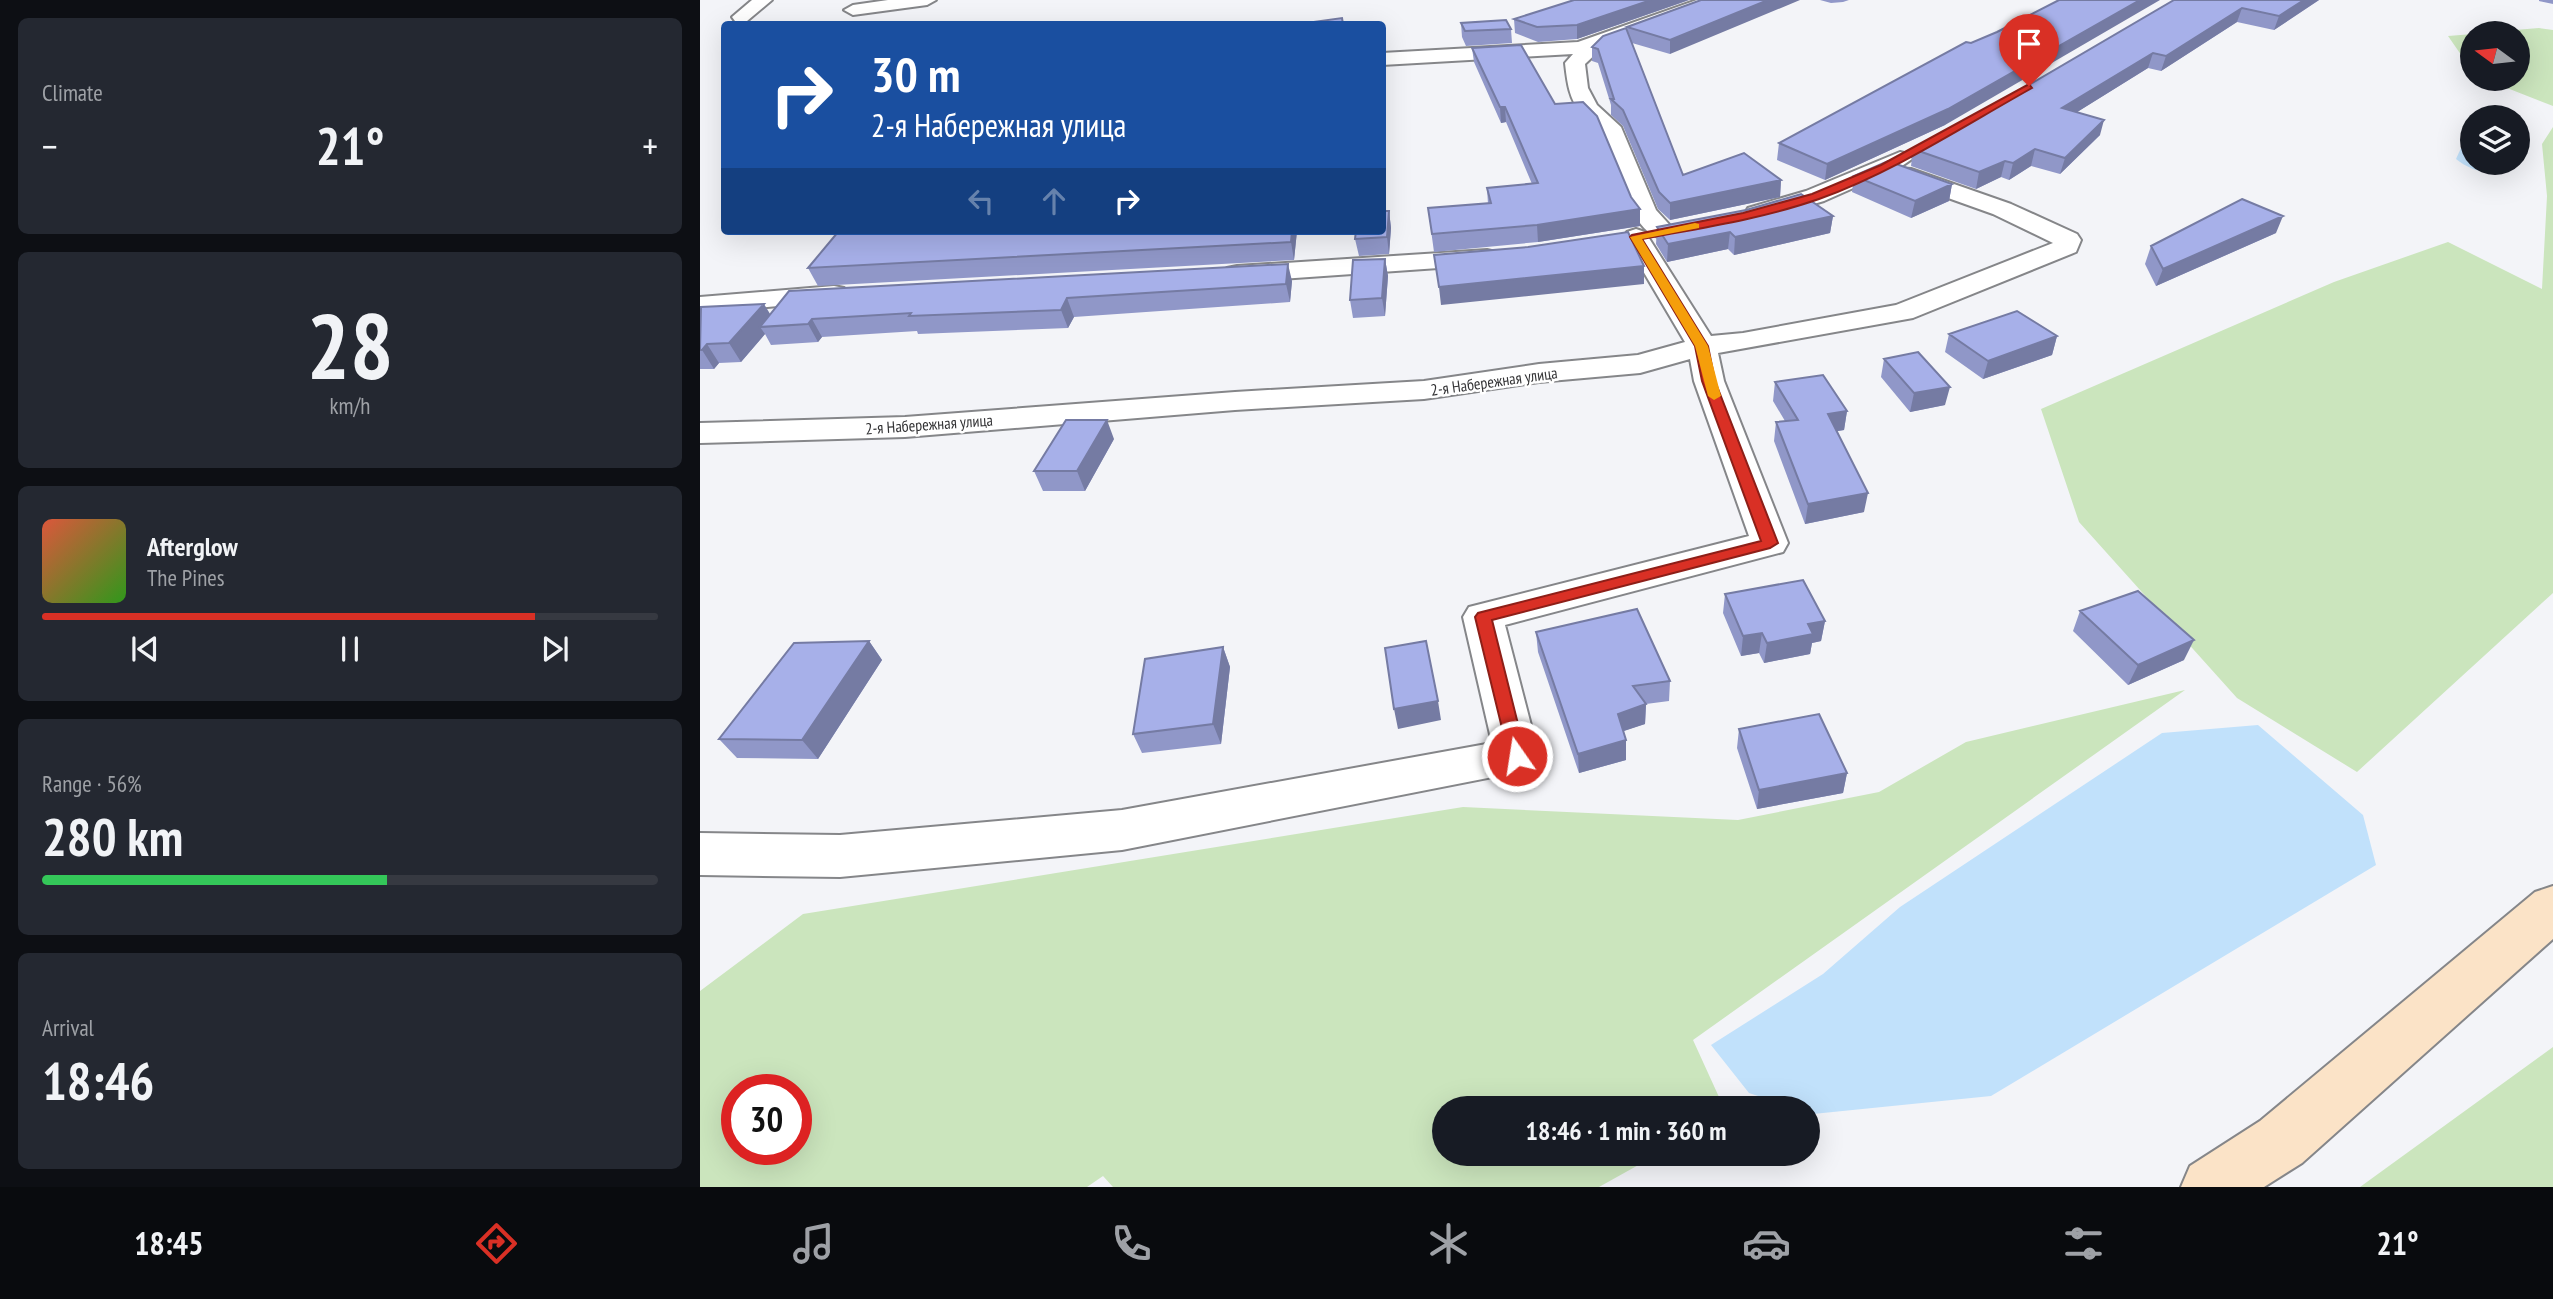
<!DOCTYPE html>
<meta charset="utf-8">
<style>
:root{--surface:#171b24;--page:#242831;--text:#f1f3f6;--muted:#9ea1a6;--line:#363941;--accent:#d93025}
body{margin:0;font-family:"PT Sans Narrow",sans-serif;background:var(--page);color:var(--text);height:100vh;display:flex;flex-direction:column;font-size:26px;white-space:nowrap}
*{box-sizing:border-box;margin:0}
p{font-size:23px;color:var(--muted)}
.icon{flex:none;width:38px;height:38px;fill:none;stroke:currentColor;stroke-width:2;stroke-linecap:round;stroke-linejoin:round}
.map{position:relative;flex:1;overflow:hidden}
.side{display:flex;flex-direction:column;gap:18px;padding:18px;background:#0d0f14;width:700px}
.side>*{flex:none}
.hud{position:absolute;left:21px;top:21px;width:665px;height:214px;border-radius:7px;box-shadow:0 7px 28px #0002;background:#1a4fa0;color:#fff;overflow:hidden}
.needle{width:46px;rotate:285deg}
.tools{position:absolute;left:1760px;top:21px;display:grid;gap:14px}
.tools a{display:grid;place-items:center;width:70px;height:70px;border-radius:50%;background:var(--surface);box-shadow:0 7px 28px #0002;font-size:35px}
.speed{position:absolute;left:21px;top:1074px;display:flex;gap:14px;font-size:35px;font-weight:700;text-align:center}
.speed>*{display:grid;place-content:center;width:91px;height:91px;border-radius:50%;background:var(--surface);box-shadow:0 7px 28px #0002;line-height:1}
.speed .limit{border:10px solid #d22;background:#fff;color:#111}
.pin{position:absolute;display:grid;place-items:center;width:60px;height:60px;color:#fff;margin:-72px -30px;border-radius:50% 50% 50% 0;rotate:-45deg;box-shadow:0 0 7px #0007}
.pin .icon{rotate:45deg}
.me{position:absolute;width:77px;margin:-38px;rotate:347deg;stroke-linejoin:round;filter:drop-shadow(0 0 5px #0008)}
.turn{display:flex;align-items:center;gap:24px;height:147px;padding:0 35px;font-size:32px}
.turn .icon{width:91px;height:91px;stroke-width:2.5}
.turn b{display:block;font-size:49px;line-height:60px}
.lanes{display:flex;align-items:center;height:66px;padding:0 35px;background:#0003;justify-content:center;gap:35px;direction:ltr}
.lanes .off{opacity:.35}
.big{font-size:52px;font-weight:700;line-height:1.1}
.side .widget{flex:1;display:flex;flex-direction:column;justify-content:center;gap:10px;min-width:0;padding:0 24px;border-radius:10px;background:var(--page)}
.side .dial{align-items:center;gap:0}
.dial b{font-size:91px;line-height:1}
.song{display:flex;align-items:center;gap:21px}
.cover{width:84px;height:84px;border-radius:10px;background:linear-gradient(135deg,hsl(10 70% 55%),hsl(110 70% 35%))}
.played{height:7px;border-radius:4px;background:linear-gradient(90deg,var(--accent) 80%,var(--line) 80%)}
.keys{display:flex;justify-content:space-around;direction:ltr}
.heat{display:flex;justify-content:space-between;align-items:center;font-size:38px;direction:ltr}
.charge{height:10px;border-radius:5px;background:linear-gradient(90deg,#34c759 56%,var(--line) 0)}
.trip{position:absolute;left:732px;top:1096px;width:388px;height:70px;border-radius:35px;background:var(--surface);box-shadow:0 7px 28px #0002;font-weight:700;line-height:70px;text-align:center}
.tab-bar{display:flex;height:112px;justify-content:space-around;align-items:center;background:#090b0e;color:var(--muted)}
.tab-bar .icon{width:49px;height:49px}
.tab-bar .current{color:var(--accent)}
.tab-bar b{font-size:32px;color:var(--text)}
main{display:flex;flex:1;min-height:0}
.map>svg:first-child{display:block}
.green{fill:#cbe5bd;fill-rule:evenodd}
.water{fill:#c1e1fb}
.lines{fill:none;stroke-linecap:round;stroke-linejoin:round}
.street-casing{stroke:#858689;stroke-width:4}
.secondary-casing{stroke:#858689;stroke-width:4}
.street{fill:#fff;fill-rule:evenodd}
.secondary{fill:#fbe3c7;fill-rule:evenodd}
.wall{fill:#9097c8}
.shaded-wall{fill:#757ba3}
.building{fill:#a7b0e9;stroke:#757ba3;stroke-width:2}
.route{fill:#d93025;stroke:#8d1f18;stroke-width:2}
.slow{fill:#f59e0b}
.labels{text-anchor:middle;dominant-baseline:central;stroke-width:5;stroke-linejoin:round;paint-order:stroke}
.far-street-label{font-size:16px;fill:#333335;stroke:#fff}
</style>
<main>
<section class="side">
<div class="widget"><p>Climate</p>
<div class="heat"><a>−</a><b class="big">21°</b><a>+</a></div>
</div>
<div class="widget dial"><b>28</b><p>km/h</p></div>
<div class="widget">
<div class="song"><i class="cover"></i><div><b>Afterglow</b><p>The Pines</p></div></div>
<div class="played"></div>
<div class="keys"><svg class="icon" aria-label="previous" viewBox="0 0 24 24"><path d="M18 5L8 12l10 7zM5 5v14"/></svg><svg class="icon" aria-label="pause" viewBox="0 0 24 24"><path d="M8 5v14M16 5v14"/></svg><svg class="icon" aria-label="next" viewBox="0 0 24 24"><path d="M6 5l10 7-10 7zM19 5v14"/></svg></div>
</div>
<div class="widget"><p>Range · 56%</p><b class="big">280 km</b><div class="charge"></div></div>
<div class="widget"><p>Arrival</p><b class="big">18:46</b></div>
</section>
<div class="map">
<svg width="1853" height="1187" viewBox="0 0 1853 1187">
<rect width="100%" height="100%" fill="#f3f4f8"/>
<!-- green -->
<path class="green" d="M1839,28L1853,30V106L1784,79H1818V33H1779Z
M1773,34V72L1748,36Z
M1853,127V593L1657,772L1537,698L1379,522L1341,409L1634,282L1748,242L1842,289L1847,196L1842,144Z
M1485,690L993,1040L1024,1108H744V1153H960L899,1187H413L403,1176L387,1187H0V991L103,914L763,807L1038,820L1179,792L1266,742ZM96,1090V1150H37V1090Z
M1853,1047V1187H1660Z"/>
<!-- water -->
<path class="water" d="M1773,144V163H1804L1805,171C1790,177 1768,169 1756,159L1761,148Z
M1558,725L1663,815L1676,865L1291,1096L1113,1114L1108,1112V1108H1094L1049,1093L1011,1045L1123,974L1200,907L1462,733Z"/>
<g class="lines">
<!-- street casing -->
<g class="street-casing">
<path id="street" d="M52,0H72L47,21H35L32,17Z
M188,0H236L227,5L153,15L144,10L153,5Z
M997,0H1022L1019,4L902,48L885,64L888,88L897,105L921,127L956,210L976,232L972,237C931,248 915,160 901,133C897,125 888,120 882,114C869,100 867,81 865,63L873,54L682,65V53L878,42Z
M1200,152L1208,154L1212,159L1199,168L1211,169L1311,204L1377,234L1381,240L1376,252L1213,318L1018,353L1024,381L1088,543L1083,552L805,625L839,756L833,769L422,850L140,877L0,875V833L140,835L422,810L792,743L763,617L769,607L1049,536L994,381L990,359L940,373L839,382L724,399L535,410L205,437L0,443V423L205,417L535,392L724,381L839,364L938,355L985,342L923,237L927,232L936,229L945,232L1011,336L1043,333L1196,305L1353,243L1293,214L1195,179L1191,174L1194,170L1124,201L1066,218L1057,220L1048,218L1045,213L1048,208L1106,191Z
M787,250L796,252L800,258L796,264L537,282L527,280L523,274L527,268L537,266Z
M134,286L144,288L148,294L144,300L0,313V297Z"/>
</g>
<!-- secondary casing -->
<g class="secondary-casing">
<path id="secondary" d="M1853,886V939L1602,1163L1564,1187H1481L1490,1166L1560,1121L1835,892Z"/>
</g>
<!-- street -->
<use href="#street" class="street"/>
<!-- secondary -->
<use href="#secondary" class="secondary"/>
</g>
<!-- wall -->
<path class="wall" d="M989,0L877,39L838,42L815,33L814,19Z
M1001,0L970,54L932,43L983,175L1081,180L1080,197L970,220L958,209L923,126L911,115V105L898,63L892,61V47L927,30V27Z
M1120,0H1149L1143,2L1131,3Z
M1474,0H1619L1574,30L1537,22L1461,71L1448,68L1377,112L1400,135L1360,174L1331,166L1309,180L1301,177L1276,189L1211,166L1213,149L1257,127Z
M1839,0H1853V4L1839,1Z
M761,23L811,29L812,43L766,46L762,37Z
M1271,43L1245,125L1125,180L1077,160L1079,143Z
M772,48L855,104L940,209V226L838,242L734,252L728,208L788,204L787,188L832,184L806,122L801,123L774,62Z
M1154,176L1252,184L1249,201L1211,218L1152,192Z
M689,211L691,228L689,254L659,256L655,239Z
M1133,216L1130,233L1034,255L1028,249L967,262L956,244L957,227Z
M597,231L594,260L118,286L108,268Z
M1576,233L1456,286L1445,264L1451,246Z
M685,259L688,276L685,316L653,318L650,300Z
M592,281L590,302L374,317L368,328L218,334L217,331L122,337L118,342L71,345L65,334L41,362L19,363L14,369H0V308L70,314Z
M1249,334L1357,336L1352,355L1283,379L1245,352Z
M1184,359L1245,405L1210,412L1181,377Z
M1075,382L1147,411L1144,430L1137,431L1164,512L1105,524L1074,441L1076,422L1085,421L1073,401Z
M414,439L385,491H343L334,471Z
M1025,594L1125,621L1121,641L1112,643L1110,654L1064,663L1059,653L1041,656L1023,613Z
M1380,611L1484,660L1428,685L1373,631Z
M836,632L970,681L969,701L946,704L945,724L923,731L926,760L879,773L838,652Z
M169,641L182,660L118,759L37,758L19,739Z
M523,647L530,667L521,744L442,753L433,734Z
M1039,729L1147,773L1143,793L1057,809L1037,748Z"/>
<!-- shaded-wall -->
<path class="shaded-wall" d="M951,0H989L877,39V25Z
M1068,0H1100L970,54V40Z
M1440,0H1460L1245,125L1125,180L1127,164Z
M1604,0H1619L1574,30L1579,16Z
M1542,8L1537,22L1461,71L1466,56Z
M1453,53L1448,68L1358,124L1362,108Z
M800,107H805L806,122L801,123Z
M1404,120L1400,135L1360,174L1365,158Z
M1335,149L1331,166L1309,180L1313,163Z
M1305,161L1301,177L1276,189L1279,172Z
M1081,180L1080,197L970,220V203Z
M1252,184L1249,201L1211,218L1215,201Z
M940,209V226L838,242L837,225Z
M689,211L691,228L689,254L687,237Z
M1133,216L1130,233L1034,255L1035,237Z
M1583,216L1576,233L1456,286L1463,269Z
M592,231H597L594,260L591,242Z
M1030,232L1028,249L967,262L968,244Z
M685,259L688,276L685,316L682,298Z
M588,264L592,281L590,302L586,284Z
M944,266V284L741,305L739,287Z
M367,298L374,317L368,328L361,310Z
M64,304L75,322L60,327L65,334L41,362L29,343Z
M112,319L122,337L118,342L108,324Z
M1357,336L1352,355L1283,379L1288,361Z
M7,344L19,363L14,369L2,350Z
M1250,387L1245,405L1210,412L1214,393Z
M1147,411L1144,430L1125,433L1128,414Z
M407,420L414,439L385,491L377,471Z
M1168,493L1164,512L1105,524L1108,504Z
M1125,621L1121,641L1112,643L1110,654L1064,663L1067,643L1108,624Z
M1062,633L1059,653L1041,656L1043,636Z
M1494,640L1484,660L1428,685L1438,665Z
M169,641L182,660L118,759L102,740Z
M523,647L530,667L521,744L513,724Z
M738,701L741,720L698,729L694,709Z
M946,704L945,724L918,733V714Z
M926,740V760L879,773L878,754Z
M1147,773L1143,793L1057,809L1059,790Z"/>
<!-- building -->
<path class="building" d="M874,0H951L877,25L837,27L814,19Z
M1001,0H1068L970,40L927,27Z
M1359,0H1440L1248,109L1127,164L1079,143L1266,42L1271,43L1297,32Z
M1474,0H1604L1579,16L1542,8L1466,56L1453,53L1362,108L1404,120L1365,158L1335,149L1313,163L1305,161L1279,172L1213,149L1257,127Z
M642,18L643,24H599Z
M806,20L811,29L765,31L761,23Z
M926,28L983,175L1044,153L1081,180L970,203L959,192L923,110L911,99H914L898,49L892,47L903,36Z
M821,45L855,104L883,102L897,116L931,197L940,209L837,225L732,234L728,208L791,203L787,188L838,183L805,107H800L772,48Z
M1188,161L1252,184L1215,201L1154,176Z
M1101,194L1133,216L1035,237L1030,232L968,244L957,227L1046,210Z
M1542,199L1583,216L1463,269L1451,246Z
M682,211H689L687,237L655,239L656,231H682Z
M152,231H592L591,242L108,268L138,232Z
M928,232L944,266L739,287L734,255L828,247Z
M685,259L682,298L650,300L653,260Z
M588,264L586,284L367,298L361,310L209,316L211,313L112,319L108,324L60,327L89,291Z
M64,304L29,343L7,344L2,350H0L1,307Z
M1317,311L1357,336L1288,361L1249,334Z
M1218,352L1250,387L1214,393L1184,359Z
M1123,375L1147,411L1128,414L1168,493L1108,504L1076,422L1098,420L1075,382Z
M366,420H407L377,471H334Z
M1103,580L1125,621L1108,624L1113,634L1067,643L1062,633L1043,636L1025,594Z
M1438,591L1494,640L1438,665L1380,611Z
M937,609L970,681L933,686L946,704L918,714L926,740L878,754L836,632Z
M169,641L102,740L19,739L94,643Z
M726,641L738,701L694,709L685,648Z
M523,647L513,724L433,734L445,659Z
M1119,714L1147,773L1059,790L1039,729Z"/>
<!-- route -->
<path class="route" d="M1329,84L1332,88C1262,127 1194,172 1119,199C1062,219 1001,228 942,239L1008,346L1015,381L1078,543L1070,548L792,620L826,756L823,761L817,763L810,761L775,617L778,613L1061,541L1002,381L995,346L930,237L932,235L1043,213L1112,194L1181,165Z"/>
<!-- slow -->
<path class="slow" d="M995,223L999,224V228L942,239L1008,346L1021,396L1014,400L1008,396L995,346L930,237Z"/>
<g class="labels">
<!-- far-street labels -->
<g class="far-street-label">
<text transform="translate(794 381) rotate(-8)">2-я Набережная улица</text>
<text transform="translate(229 424) rotate(-4)">2-я Набережная улица</text>
</g>
</g>
</svg>
<div class="tools">
<a><svg class="needle" viewBox="-14 -14 28 28"><path d="M0-13l5 13h-10z" fill="#e53935"/><path d="M0 13l5-13h-10z" fill="#9ea1a6"/></svg></a>
<a><svg class="icon" aria-label="layers" viewBox="0 0 24 24"><path d="M12 4l9 5-9 5-9-5zM3 14l9 5 9-5"/></svg></a>
</div>
<div class="speed"><div class="limit">30</div></div>
<div class="pin" style="left:1329px;top:86px;background:#d93025"><svg class="icon" aria-label="arrive" viewBox="0 0 24 24"><path d="M6 21V4h12l-3 4 3 4H6"/></svg></div>
<svg class="me" style="left:817px;top:756px" viewBox="-20 -20 40 40"><circle r="17" fill="#d93025" stroke="#fff" stroke-width="3"/><path d="M0-11L8 9 0 5-8 9z" fill="#fff"/></svg>
<div class="trip">18:46 · 1 min · 360 m</div>
<div class="hud">
<div class="turn"><svg class="icon" aria-label="right" viewBox="0 0 24 24"><path d="M7 20v-9h11M14 6l5 5-5 5"/></svg><div><b>30 m</b>2-я Набережная улица</div></div>
<div class="lanes"><svg class="icon off" aria-label="left" viewBox="0 0 24 24"><path d="M17 20v-9H6M10 6l-5 5 5 5"/></svg><svg class="icon off" aria-label="ahead" viewBox="0 0 24 24"><path d="M12 20V5M6 11l6-6 6 6"/></svg><svg class="icon" aria-label="right" viewBox="0 0 24 24"><path d="M7 20v-9h11M14 6l5 5-5 5"/></svg></div>
</div>
</div>
</main>
<nav class="tab-bar">
<b>18:45</b>
<svg class="icon current" aria-label="directions" viewBox="0 0 24 24"><path d="M12 3l9 9-9 9-9-9zM9 14v-3h6M13 9l2 2-2 2"/></svg>
<svg class="icon" aria-label="music" viewBox="0 0 24 24"><path d="M9 18V5l10-2v13"/><circle cx="6" cy="18" r="3"/><circle cx="16" cy="16" r="3"/></svg>
<svg class="icon" aria-label="phone" viewBox="0 0 24 24"><path d="M5 4h4l2 5-3 2q2 4 5 5l2-3 5 2v4C11 20 4 13 5 4z"/></svg>
<svg class="icon" aria-label="climate" viewBox="0 0 24 24"><path d="M12 3v18M4 7l16 10M4 17L20 7"/></svg>
<svg class="icon" aria-label="car" viewBox="0 0 24 24"><path d="M5 17H2v-5l4-1 3-4h7l3 4 3 1v5h-3M9 17h6M6 11h13"/><circle cx="7" cy="17" r="2"/><circle cx="17" cy="17" r="2"/></svg>
<svg class="icon" aria-label="filters" viewBox="0 0 24 24"><path d="M4 7h16M4 17h16"/><circle cx="9" cy="7" r="2"/><circle cx="15" cy="17" r="2"/></svg>
<b>21°</b>
</nav>
